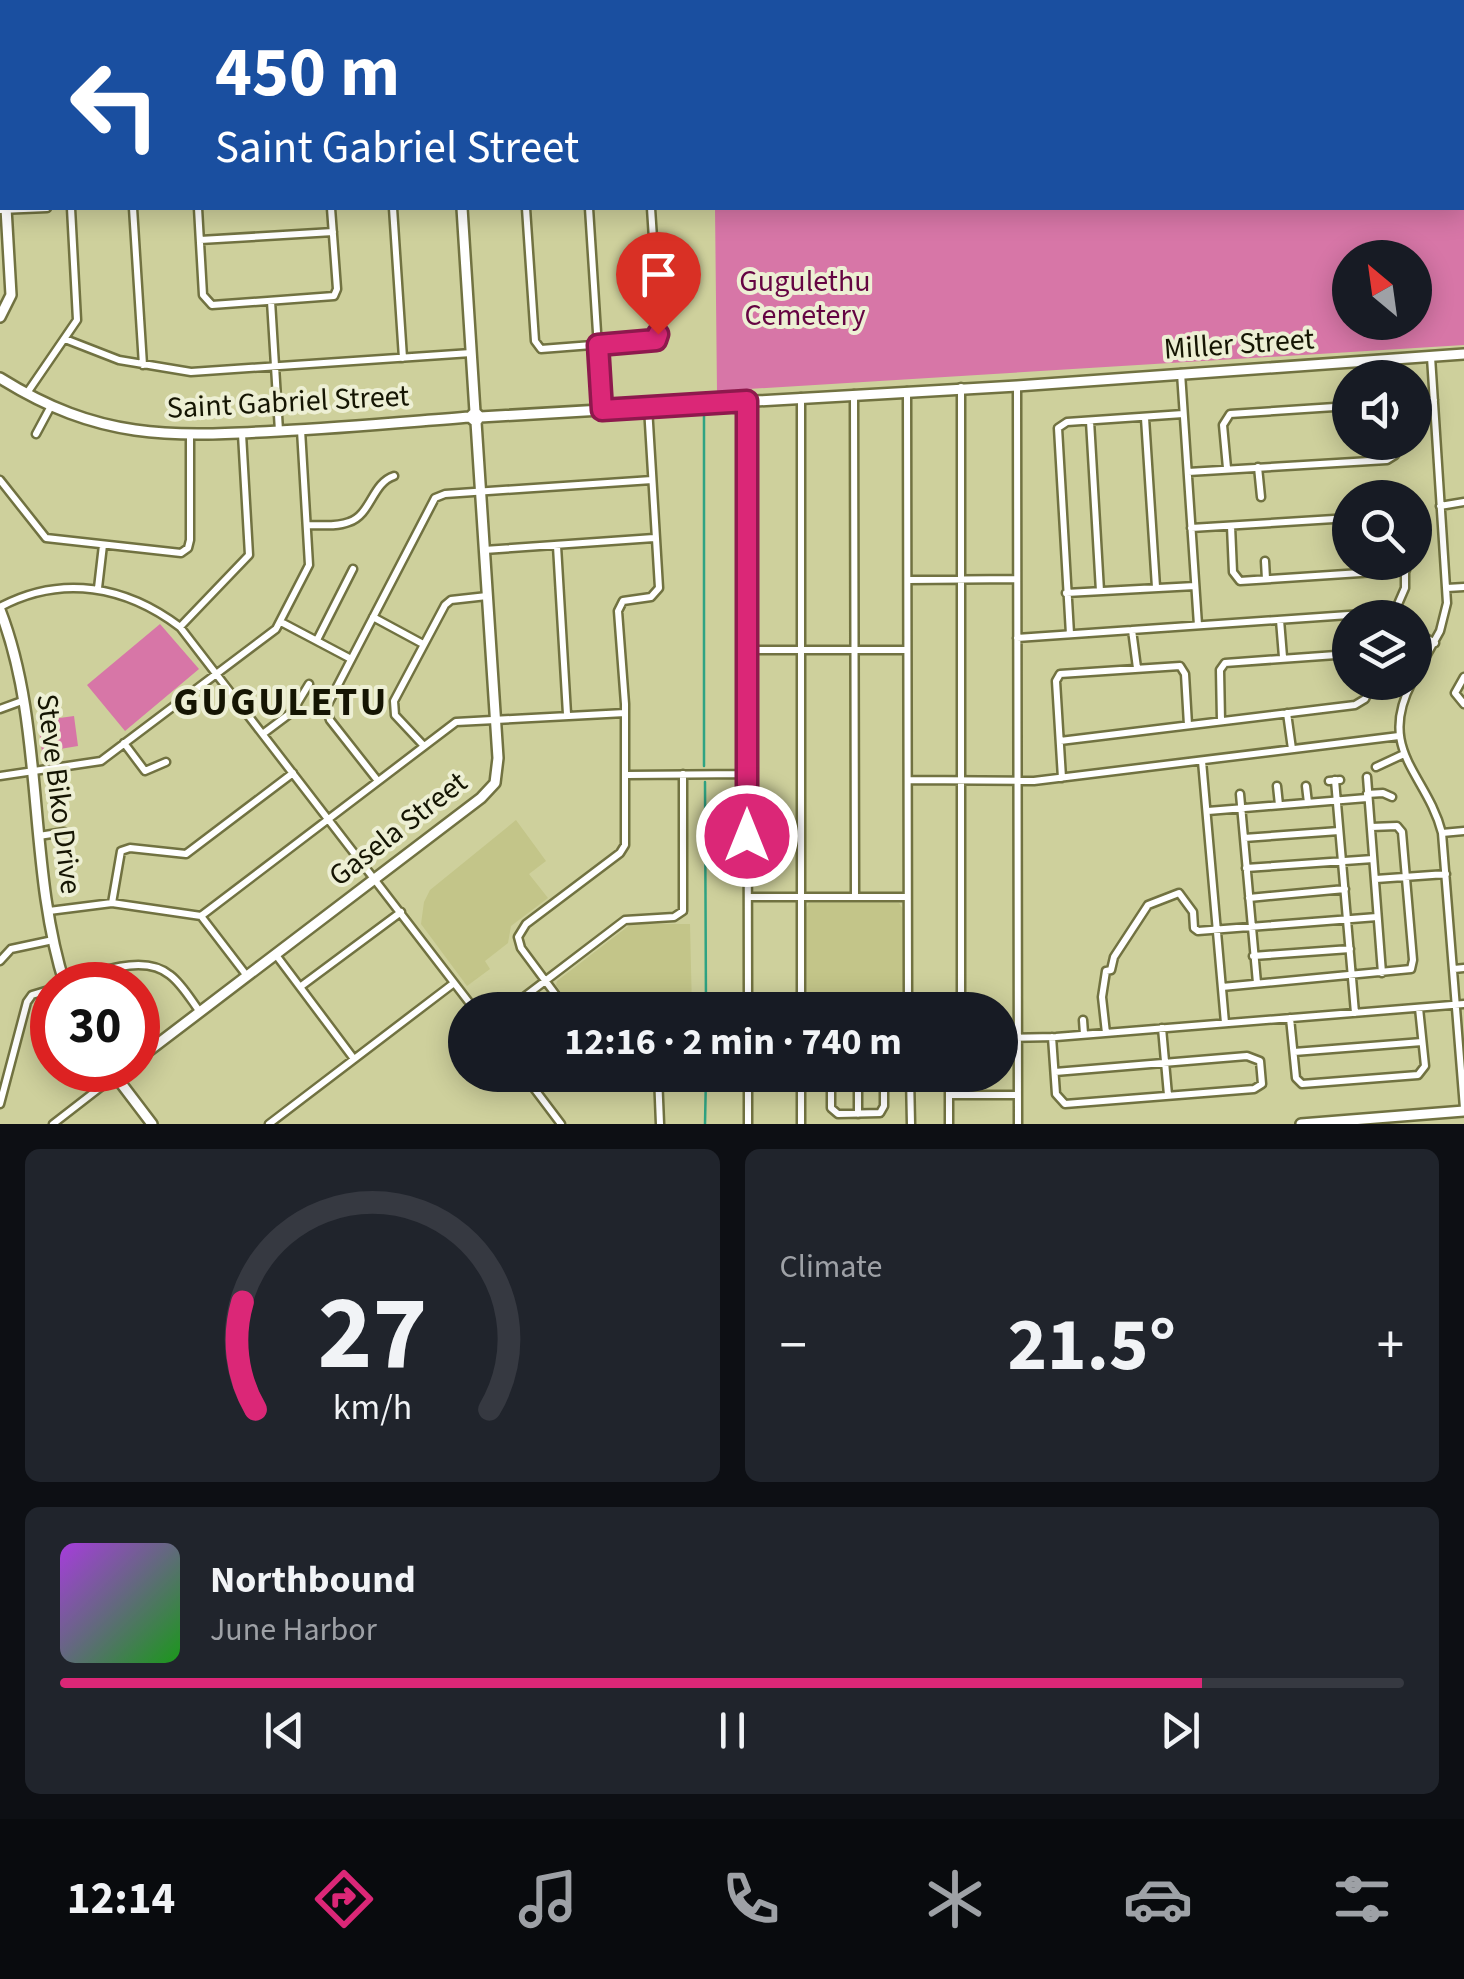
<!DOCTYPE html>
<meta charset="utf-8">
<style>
:root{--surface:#171b24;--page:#20242c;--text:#f1f3f6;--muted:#9ea1a6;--line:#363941;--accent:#db2777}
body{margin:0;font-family:"Source Sans 3",sans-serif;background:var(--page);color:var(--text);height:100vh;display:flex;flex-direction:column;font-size:38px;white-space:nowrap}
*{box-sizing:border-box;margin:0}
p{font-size:32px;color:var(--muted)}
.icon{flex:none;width:55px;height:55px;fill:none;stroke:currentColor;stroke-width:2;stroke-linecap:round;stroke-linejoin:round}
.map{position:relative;height:1124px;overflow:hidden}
.sheet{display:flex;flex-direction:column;gap:25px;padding:25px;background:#0d0f14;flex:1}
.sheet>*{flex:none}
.top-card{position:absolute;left:0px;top:0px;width:1465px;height:210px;box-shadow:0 5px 25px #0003;background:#1a4fa0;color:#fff;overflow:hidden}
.needle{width:65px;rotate:331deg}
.fabs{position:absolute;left:1332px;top:240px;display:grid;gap:20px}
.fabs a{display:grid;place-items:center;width:100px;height:100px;border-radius:50%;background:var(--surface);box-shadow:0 5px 25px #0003;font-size:50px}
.speed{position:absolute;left:30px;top:962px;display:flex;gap:20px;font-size:50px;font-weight:700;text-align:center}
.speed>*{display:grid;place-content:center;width:130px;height:130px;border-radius:50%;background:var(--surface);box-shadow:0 5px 25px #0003;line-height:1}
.speed .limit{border:15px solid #d22;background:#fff;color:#111}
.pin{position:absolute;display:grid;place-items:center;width:85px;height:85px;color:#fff;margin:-102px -42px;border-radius:50% 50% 50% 0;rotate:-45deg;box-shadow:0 0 10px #0007}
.pin .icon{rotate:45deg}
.me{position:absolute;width:110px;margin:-55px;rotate:0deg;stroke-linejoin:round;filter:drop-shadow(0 0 8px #0008)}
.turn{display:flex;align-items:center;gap:35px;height:210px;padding:0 50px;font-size:45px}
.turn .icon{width:130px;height:130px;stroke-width:2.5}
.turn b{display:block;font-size:70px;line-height:85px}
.big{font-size:75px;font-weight:700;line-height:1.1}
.sheet .widget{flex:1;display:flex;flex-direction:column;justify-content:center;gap:15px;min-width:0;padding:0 35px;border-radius:15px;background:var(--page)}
.sheet .dial{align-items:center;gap:0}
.dial svg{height:260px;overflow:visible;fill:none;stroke:var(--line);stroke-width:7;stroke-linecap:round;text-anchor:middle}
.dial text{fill:var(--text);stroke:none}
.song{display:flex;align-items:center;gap:30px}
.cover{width:120px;height:120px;border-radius:15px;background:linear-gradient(135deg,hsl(280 70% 55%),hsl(120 70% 35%))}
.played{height:10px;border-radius:5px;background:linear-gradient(90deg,var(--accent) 85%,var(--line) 85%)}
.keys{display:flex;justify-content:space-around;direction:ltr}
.heat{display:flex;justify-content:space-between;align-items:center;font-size:55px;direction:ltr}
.sheet .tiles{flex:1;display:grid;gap:25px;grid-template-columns:1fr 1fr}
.widget:last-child{grid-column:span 2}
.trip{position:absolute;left:448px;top:992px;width:570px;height:100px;border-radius:50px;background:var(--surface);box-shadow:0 5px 25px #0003;font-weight:700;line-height:100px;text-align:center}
.dock{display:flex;height:160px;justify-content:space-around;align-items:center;background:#090b0e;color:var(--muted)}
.dock .icon{width:70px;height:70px}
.dock .on{color:var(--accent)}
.dock b{font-size:45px;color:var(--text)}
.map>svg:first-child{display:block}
.built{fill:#c3c589}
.green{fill:#d776a7;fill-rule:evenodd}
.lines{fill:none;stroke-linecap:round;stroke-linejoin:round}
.stream{stroke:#2fa382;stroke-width:2.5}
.street-casing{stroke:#717241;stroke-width:11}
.secondary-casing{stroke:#717241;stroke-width:14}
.street{stroke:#fff;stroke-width:6}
.secondary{stroke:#fff;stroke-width:9}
.route-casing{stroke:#8e194d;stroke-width:25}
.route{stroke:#db2777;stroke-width:18}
.labels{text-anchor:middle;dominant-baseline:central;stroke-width:8;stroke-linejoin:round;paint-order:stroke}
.park-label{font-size:30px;fill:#650442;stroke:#edefd4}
.street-label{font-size:30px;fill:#151503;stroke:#edefd4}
.district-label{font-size:40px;font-weight:bold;letter-spacing:2.5px;fill:#151503;stroke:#edefd4}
</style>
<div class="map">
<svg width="1464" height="1124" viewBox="0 0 1464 1124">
<rect width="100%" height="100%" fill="#ced09c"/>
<!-- built -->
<path class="built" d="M516,820L546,861L529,874L548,898L511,926L508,943L485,961L490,969L467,986L421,924L424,902L430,890Z
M809,903H899L903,909L904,1010H807L806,909Z
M631,924H690L692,1010H574L556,985L557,981Z"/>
<!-- green -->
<path class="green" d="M1464,61V345L717,391L715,208H1462ZM1350,258H1415V322H1350Z
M160,624L199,669L125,731L87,685Z
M74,716L78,746L42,752L38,721Z"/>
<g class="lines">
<!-- stream -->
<path class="stream" d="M653,0L654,2
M704,414V766
M705,782L706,1010
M705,1124L706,1075"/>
<!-- street casing -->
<g class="street-casing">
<path id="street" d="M22,0V2
M88,0V2
M299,0V2
M444,0V2
M891,0L892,2
M1022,0V2
M134,2L176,0
M745,2V0
M823,2V0
M862,2L866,0
M1057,2L1058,0
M1109,2V0
M1297,2L1302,0
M1345,2V0
M0,11H2
M133,208L143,365
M198,208L203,295L212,305L334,296L337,289L331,208
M393,208L403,358
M526,208L535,341L541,349L656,340L659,330L651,208
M589,208L602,410
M0,210L47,208
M200,240L333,232
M271,301L279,431
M65,339L119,360L191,372L471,353
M1181,373L1198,625
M1017,386L1018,1124
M961,387V1010
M907,391L908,1010
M27,393L77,320L71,208
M854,394L855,897
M801,397V1010
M747,401L748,1010
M1415,402L1434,400
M1145,418L1156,587
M1090,421L1100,591
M36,434L51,406
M1258,467L1261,497
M1227,468L1223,425L1230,414L1350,406
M1188,472L1387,460L1395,455L1397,442
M0,480L46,538L181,553L188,548L190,540V436
M1396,492V498
M1440,506L1464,502
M307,525C320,525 337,527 349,522C371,515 372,483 394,476
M1231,526L1233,572L1240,581L1406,570
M1191,528L1350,518
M557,546L567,714
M484,550L654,538
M1265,561L1266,579
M908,580L1017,579
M98,588L103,545
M1447,588L1464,587
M1066,593L1195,586
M0,607C62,574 126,586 180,627L475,1010
M373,617L423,644
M1392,618L1405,588V562
M1280,620L1283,657
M281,622L351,659
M180,627L249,555L242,434
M1132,630L1137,668
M1415,632L1435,643
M1070,634L1058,428L1067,422L1183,414
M1017,638L1363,614L1385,618
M317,640L353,569
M747,650H907
M1415,676L1440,631L1447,603L1431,357
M1464,677L1455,693L1464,704
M1412,682C1376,751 1427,774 1442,833L1464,1108
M0,709L22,701
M1287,713L1292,749
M1221,721L1220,670L1225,663L1350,654
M264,733L292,712L309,684
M1060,741L1355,705L1365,699L1373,682
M124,743L145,771L166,762
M424,746L395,715L394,701L445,605L451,600L487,596
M1202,761L1225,1023
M1376,767L1404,754
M627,775L747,774
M0,776L101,761L276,629L309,565L301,430
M1367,777L1382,973
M1062,778L1056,681L1060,674L1180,666L1185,674L1188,725
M908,780L1034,781L1399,736
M1335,780L1355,1013
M378,781L330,720L326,708L435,498L445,494L652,480
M1329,781L1340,780
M1277,786L1279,805
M1306,786L1308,803
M1240,794L1257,983
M1367,794L1383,793L1392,797
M1208,811L1367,798
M1442,833L1464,831
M39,836L64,832
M1244,838L1339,831
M1246,868L1373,859
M1376,879L1446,874
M748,897H907
M1249,898L1345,889
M112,903L121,851L130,848L186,854L293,773
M49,911L112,903L201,916L456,722L625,713
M201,916L247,976
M276,955L354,1059
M1253,956L1350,949
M0,961L11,949L53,940
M1454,969L1464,968
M64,985C92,974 143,952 170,975C182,984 191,1000 200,1012
M300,987L401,912
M1222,987L1411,969L1413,960L1402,832L1397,826L1371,827
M507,1010L625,920L674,917L683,911V774
M567,1010L521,948L518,937L526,924L620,853L625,845V704L618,611L623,601L651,597L659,588L648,407
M1290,1018L1296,1078L1302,1084L1418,1075L1425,1066L1419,1008
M1083,1020L1084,1034
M1162,1028L1168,1095
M1106,1033L1102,997L1106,971L1111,970L1114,957L1148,905L1179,893L1193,912L1194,928L1198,931L1377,917
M1052,1037L1056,1094L1065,1104L1254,1089L1262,1084L1260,1061L1247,1056L1055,1072
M1000,1038L1056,1037L1464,1004
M1294,1052L1422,1042
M524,1075L561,1124
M658,1075L660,1124
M748,1075V1124
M801,1075V1124
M831,1075V1108L838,1114L880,1113L884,1106V1075
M858,1075V1114
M910,1075L911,1124
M950,1095H1016
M0,1104L27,1002L32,995L52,989
M53,1124L115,1076
M269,1124L454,983
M949,1124V1075"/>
</g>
<!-- secondary casing -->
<g class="secondary-casing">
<path id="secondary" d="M509,0V2
M1462,45H1464
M1,139L2,161
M462,208L475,412
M0,317L11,295L6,208
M0,378C99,440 168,437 279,431C343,428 406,422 470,417
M480,417L476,422L470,417L475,412L480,417L1017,386L1464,354
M0,610C45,725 27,868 65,985
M138,1059L481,798L495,783L498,758L476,422
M111,1070L152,1124
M1301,1124L1464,1111"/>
</g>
<!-- street -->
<use href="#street" class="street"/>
<!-- secondary -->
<use href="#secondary" class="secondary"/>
</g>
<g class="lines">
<!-- route casing -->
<g class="route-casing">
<path id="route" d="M658,334L656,340L598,345L602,410L747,401V836"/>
</g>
<!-- route -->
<use href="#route" class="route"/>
</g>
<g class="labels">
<!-- park labels -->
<g class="park-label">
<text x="805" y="281">Gugulethu<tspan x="805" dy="34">Cemetery</tspan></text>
</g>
<!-- street labels -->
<g class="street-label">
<text transform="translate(1239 344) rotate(-4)">Miller Street</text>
<text transform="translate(288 402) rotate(-3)">Saint Gabriel Street</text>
<text transform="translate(59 794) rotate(83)">Steve Biko Drive</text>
<text transform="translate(398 829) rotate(-38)">Gasela Street</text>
</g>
<!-- district labels -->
<g class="district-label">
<text x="281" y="702">GUGULETU</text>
</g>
</g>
</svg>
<div class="fabs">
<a><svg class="needle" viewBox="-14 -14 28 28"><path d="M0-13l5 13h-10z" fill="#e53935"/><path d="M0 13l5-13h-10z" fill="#9ea1a6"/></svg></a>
<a><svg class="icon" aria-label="sound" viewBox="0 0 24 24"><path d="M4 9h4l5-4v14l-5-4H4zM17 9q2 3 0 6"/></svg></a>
<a><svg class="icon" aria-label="search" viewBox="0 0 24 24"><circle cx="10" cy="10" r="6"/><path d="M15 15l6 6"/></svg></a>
<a><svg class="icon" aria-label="layers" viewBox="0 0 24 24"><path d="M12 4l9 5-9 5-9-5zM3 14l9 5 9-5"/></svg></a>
</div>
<div class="speed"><div class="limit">30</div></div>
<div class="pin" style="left:658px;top:334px;background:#d93025"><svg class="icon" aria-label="arrive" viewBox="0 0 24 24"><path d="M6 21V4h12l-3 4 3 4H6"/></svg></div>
<svg class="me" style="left:747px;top:836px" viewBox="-20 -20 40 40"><circle r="17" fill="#db2777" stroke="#fff" stroke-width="3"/><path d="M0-11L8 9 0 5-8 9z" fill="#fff"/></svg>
<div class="trip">12:16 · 2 min · 740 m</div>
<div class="top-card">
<div class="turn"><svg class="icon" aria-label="left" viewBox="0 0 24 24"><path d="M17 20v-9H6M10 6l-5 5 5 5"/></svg><div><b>450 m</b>Saint Gabriel Street</div></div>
</div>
</div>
<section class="sheet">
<div class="tiles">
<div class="widget dial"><svg viewBox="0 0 100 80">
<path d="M14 69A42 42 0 1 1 86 69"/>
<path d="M14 69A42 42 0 0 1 10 36" stroke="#db2777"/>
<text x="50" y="56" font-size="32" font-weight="700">27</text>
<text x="50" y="72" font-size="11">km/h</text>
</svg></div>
<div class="widget"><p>Climate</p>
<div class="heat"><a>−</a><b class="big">21.5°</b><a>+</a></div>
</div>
<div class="widget">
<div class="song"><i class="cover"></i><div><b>Northbound</b><p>June Harbor</p></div></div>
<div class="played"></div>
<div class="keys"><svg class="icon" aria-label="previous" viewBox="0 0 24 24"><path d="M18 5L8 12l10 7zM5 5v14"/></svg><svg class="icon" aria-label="pause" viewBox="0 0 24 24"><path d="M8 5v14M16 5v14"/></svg><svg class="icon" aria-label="next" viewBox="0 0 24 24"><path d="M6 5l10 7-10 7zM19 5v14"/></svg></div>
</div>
</div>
</section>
<nav class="dock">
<b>12:14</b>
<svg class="icon on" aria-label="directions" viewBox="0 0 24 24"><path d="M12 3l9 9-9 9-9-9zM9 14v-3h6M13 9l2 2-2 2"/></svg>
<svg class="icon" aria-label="music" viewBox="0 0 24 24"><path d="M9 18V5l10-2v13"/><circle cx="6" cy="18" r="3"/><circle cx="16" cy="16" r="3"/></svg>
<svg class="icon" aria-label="phone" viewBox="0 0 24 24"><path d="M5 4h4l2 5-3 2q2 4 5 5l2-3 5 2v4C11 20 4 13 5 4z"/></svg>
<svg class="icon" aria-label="climate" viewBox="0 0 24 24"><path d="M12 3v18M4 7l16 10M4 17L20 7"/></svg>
<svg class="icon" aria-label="car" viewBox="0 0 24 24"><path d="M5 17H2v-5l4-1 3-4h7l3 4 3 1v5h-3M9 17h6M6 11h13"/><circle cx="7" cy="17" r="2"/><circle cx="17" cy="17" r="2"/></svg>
<svg class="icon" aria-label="filters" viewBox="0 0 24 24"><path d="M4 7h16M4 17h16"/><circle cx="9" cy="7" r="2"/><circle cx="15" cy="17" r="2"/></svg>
</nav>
